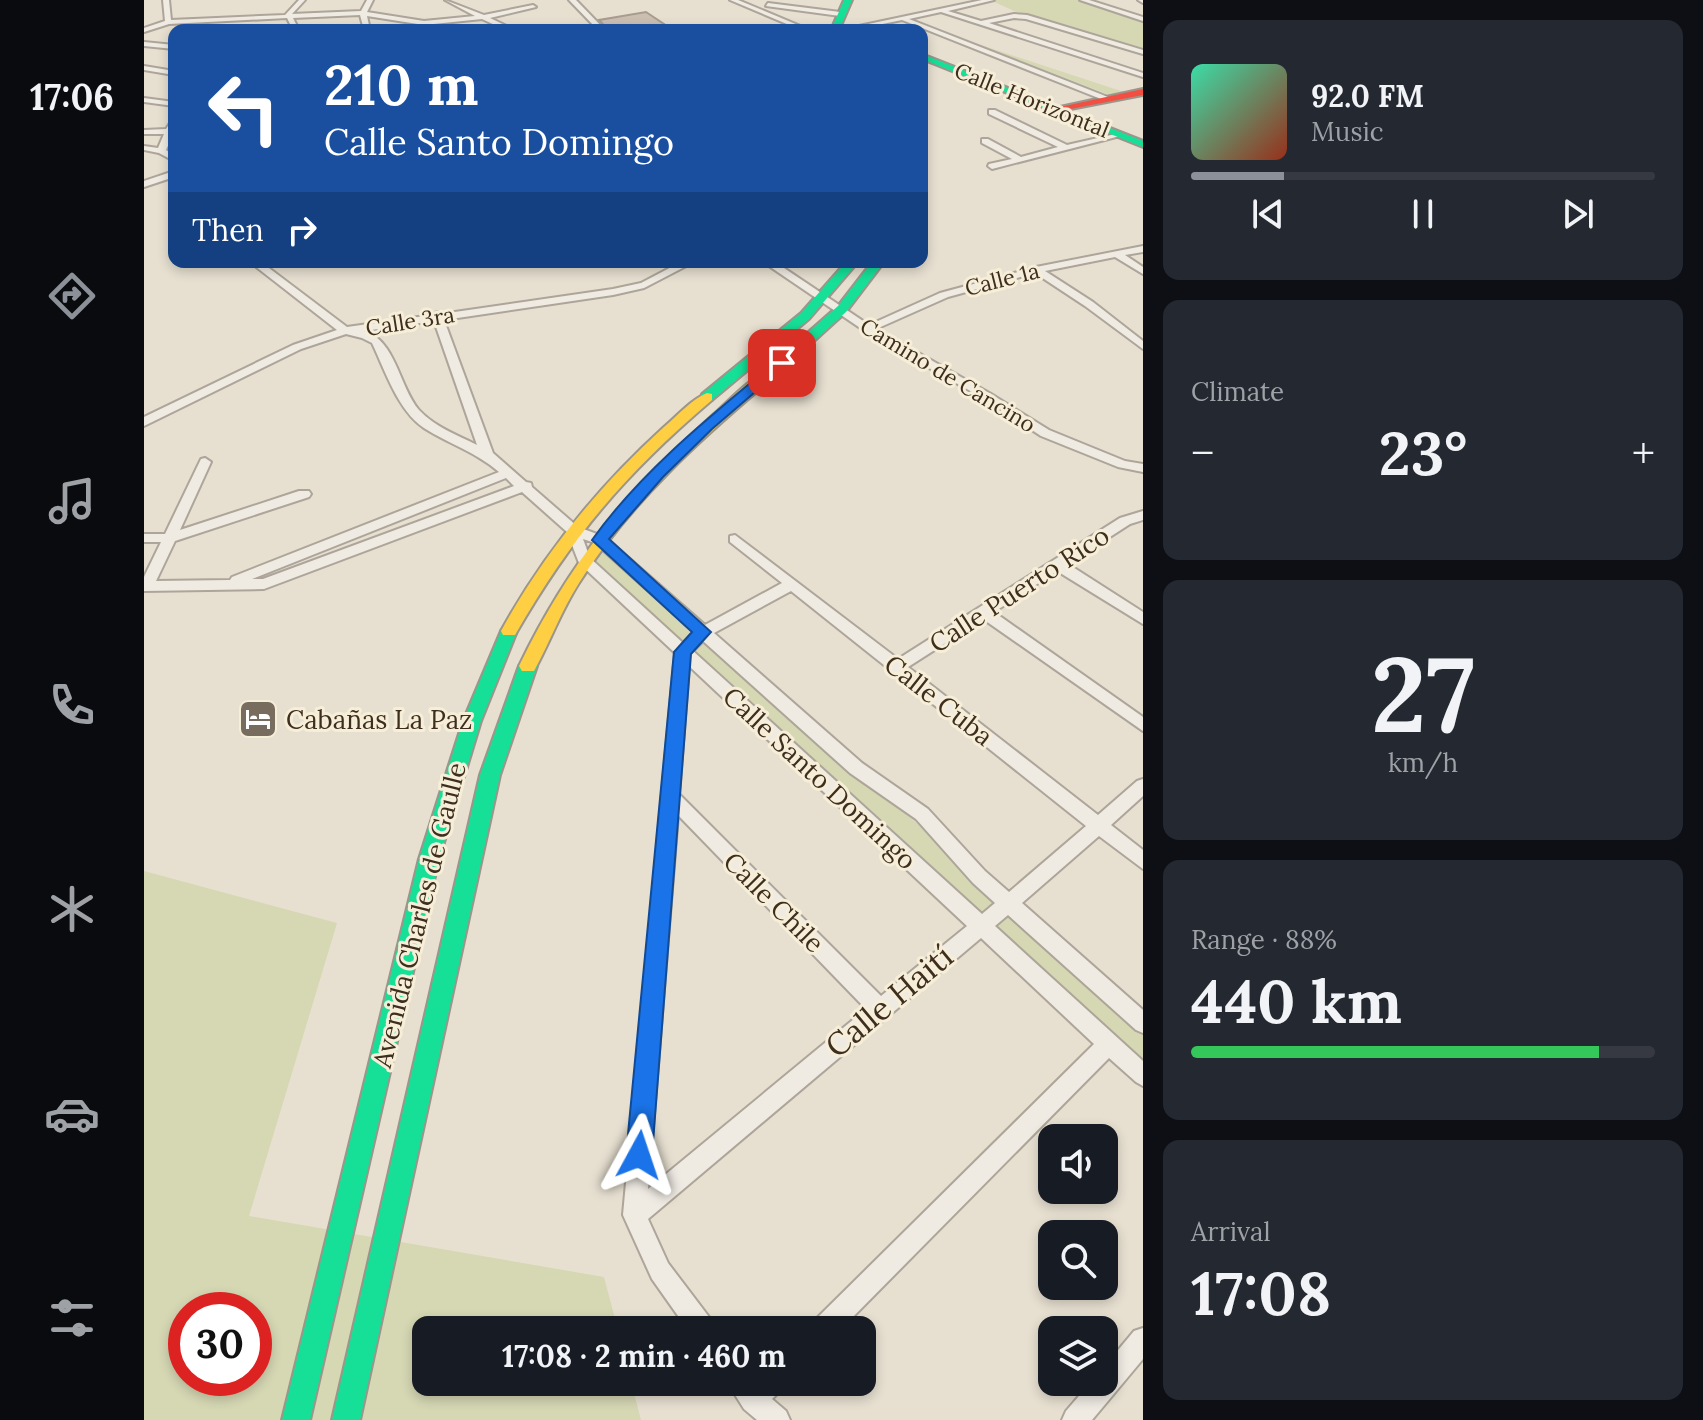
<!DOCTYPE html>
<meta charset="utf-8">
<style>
:root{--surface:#171b24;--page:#242831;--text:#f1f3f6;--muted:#9ea1a6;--line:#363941;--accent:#8c9099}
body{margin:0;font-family:Lora,serif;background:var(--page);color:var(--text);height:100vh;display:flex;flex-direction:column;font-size:30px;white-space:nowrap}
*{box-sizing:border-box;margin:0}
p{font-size:26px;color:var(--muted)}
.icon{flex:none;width:44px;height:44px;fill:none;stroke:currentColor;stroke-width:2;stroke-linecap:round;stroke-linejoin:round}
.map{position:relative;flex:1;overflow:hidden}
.details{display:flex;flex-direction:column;gap:20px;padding:20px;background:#0d0f14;width:560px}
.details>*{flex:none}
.top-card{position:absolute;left:24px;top:24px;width:760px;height:244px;border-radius:16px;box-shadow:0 4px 12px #0003;background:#1a4fa0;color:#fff;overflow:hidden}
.fabs{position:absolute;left:894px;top:1124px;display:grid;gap:16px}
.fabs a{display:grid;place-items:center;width:80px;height:80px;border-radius:16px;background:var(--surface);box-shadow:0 4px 12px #0003;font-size:40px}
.speed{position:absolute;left:24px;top:1292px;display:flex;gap:16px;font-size:40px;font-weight:700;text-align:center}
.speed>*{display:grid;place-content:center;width:104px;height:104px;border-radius:50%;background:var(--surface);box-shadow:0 4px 12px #0003;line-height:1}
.speed .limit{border:12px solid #d22;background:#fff;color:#111}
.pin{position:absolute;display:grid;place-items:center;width:68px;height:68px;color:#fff;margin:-34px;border-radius:16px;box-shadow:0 4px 12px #0006}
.me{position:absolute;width:88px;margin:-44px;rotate:5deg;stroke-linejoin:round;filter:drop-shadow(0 0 6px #0008)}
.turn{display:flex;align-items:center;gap:28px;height:168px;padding:0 24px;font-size:36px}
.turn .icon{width:104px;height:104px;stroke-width:2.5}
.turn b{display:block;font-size:56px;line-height:68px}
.then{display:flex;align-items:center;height:76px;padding:0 24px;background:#0003;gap:16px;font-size:30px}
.big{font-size:60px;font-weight:800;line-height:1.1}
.details .card{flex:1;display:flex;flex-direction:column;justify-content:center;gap:12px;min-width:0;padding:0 28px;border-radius:16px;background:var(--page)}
.details .dial{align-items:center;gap:0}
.dial b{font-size:104px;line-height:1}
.song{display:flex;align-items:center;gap:24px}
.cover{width:96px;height:96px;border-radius:12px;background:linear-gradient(135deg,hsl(160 70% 55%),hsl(10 70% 35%))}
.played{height:8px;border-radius:4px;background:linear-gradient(90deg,var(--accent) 20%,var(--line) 20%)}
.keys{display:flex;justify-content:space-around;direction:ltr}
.heat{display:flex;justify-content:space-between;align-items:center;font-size:44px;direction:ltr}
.charge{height:12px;border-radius:6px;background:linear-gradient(90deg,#34c759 88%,var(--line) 0)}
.trip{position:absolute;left:268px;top:1316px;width:464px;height:80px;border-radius:16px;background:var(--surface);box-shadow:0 4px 12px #0003;font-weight:800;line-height:80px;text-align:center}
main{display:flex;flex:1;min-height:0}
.dock{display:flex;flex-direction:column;width:144px;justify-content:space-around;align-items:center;background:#090b0e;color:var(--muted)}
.dock .icon{width:56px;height:56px}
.dock .selected{color:var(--accent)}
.dock b{font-size:36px;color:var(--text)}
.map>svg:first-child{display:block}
.green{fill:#d6d7b3;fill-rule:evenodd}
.building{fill:#cbbfb2;stroke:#a89c90;stroke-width:2}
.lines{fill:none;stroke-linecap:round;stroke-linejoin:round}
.street-casing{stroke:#ada599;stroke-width:4}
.fast-casing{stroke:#9c958a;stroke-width:4}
.slow-casing{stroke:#9c958a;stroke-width:4}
.jam-casing{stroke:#9c958a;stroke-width:4}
.street{fill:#efebe3;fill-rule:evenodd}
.fast{fill:#16e098;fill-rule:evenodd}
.slow{fill:#ffcf43;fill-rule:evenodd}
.jam{fill:#f24e42;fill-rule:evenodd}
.route{fill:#1a73e8;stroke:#114b97;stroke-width:2}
.labels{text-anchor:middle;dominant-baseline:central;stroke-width:6;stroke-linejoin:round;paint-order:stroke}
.far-street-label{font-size:22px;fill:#3d2e20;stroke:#f7eed8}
.street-label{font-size:26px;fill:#3d2e20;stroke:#f7eed8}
.poi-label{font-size:26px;fill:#3d2e20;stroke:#f7eed8;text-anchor:start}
.near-street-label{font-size:32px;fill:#3d2e20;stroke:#f7eed8}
</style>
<main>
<nav class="dock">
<b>17:06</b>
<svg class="icon selected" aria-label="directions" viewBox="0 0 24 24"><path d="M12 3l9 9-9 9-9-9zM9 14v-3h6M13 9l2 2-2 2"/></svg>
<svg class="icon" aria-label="music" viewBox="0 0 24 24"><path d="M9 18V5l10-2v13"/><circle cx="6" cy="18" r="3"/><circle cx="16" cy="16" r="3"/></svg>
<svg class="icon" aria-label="phone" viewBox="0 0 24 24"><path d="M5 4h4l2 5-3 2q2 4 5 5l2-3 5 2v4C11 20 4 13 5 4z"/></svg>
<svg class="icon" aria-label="climate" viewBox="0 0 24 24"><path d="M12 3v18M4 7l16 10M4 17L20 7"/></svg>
<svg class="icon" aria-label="car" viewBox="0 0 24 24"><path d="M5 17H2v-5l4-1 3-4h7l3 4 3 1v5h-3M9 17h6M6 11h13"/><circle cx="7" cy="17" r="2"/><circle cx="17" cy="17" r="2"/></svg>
<svg class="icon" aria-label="filters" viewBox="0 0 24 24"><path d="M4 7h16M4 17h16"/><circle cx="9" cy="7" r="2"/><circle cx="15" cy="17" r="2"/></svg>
</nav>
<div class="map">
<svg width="999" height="1420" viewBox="0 0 999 1420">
<rect width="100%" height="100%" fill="#e7e0d1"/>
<!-- green -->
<path class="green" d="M851,0H938L999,20V52L879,15L848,1Z
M831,43L983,93L968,96Z
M457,543L999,1024V1069L444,560Z
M0,871L193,923L105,1216L460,1277L474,1330H282V1382H487L497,1420H0ZM42,1310H110V1378H42Z"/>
<!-- building -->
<path class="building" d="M502,12L529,30H464L455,20Z"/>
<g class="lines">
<!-- street casing -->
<g class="street-casing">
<path id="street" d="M19,0H25L27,20L141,15L155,0H161L148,14L217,11L223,0H229L223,12L280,21L331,16L301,0L340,15L389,5L392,7L346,18L371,30H329L353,26L338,19L280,25L223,16L226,30H220L216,15L149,18L155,30H149L143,18L25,24L0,32V28L21,21Z
M425,0H432L461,30H454Z
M586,0H594L666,30H657Z
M838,0H850L804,11L837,21L870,14L883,15L999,50V54L882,19L870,18L845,23L999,73V77L797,12L765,19L969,99L962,101L758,20L709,30H696Z
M936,0H945L999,17V21Z
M994,0H999V3Z
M624,3L696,12L699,14L696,16L622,6Z
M0,42L30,45V49L0,46Z
M0,66L30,71V75L0,70Z
M0,98L30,102V106L0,102Z
M845,110H851L923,145L976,133L980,135L848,169L844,166L845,164L868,159L838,143V139H844L877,157L914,147L845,114Z
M30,117V133L22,150L30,155V161L15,153L0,150V146L14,148L20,134H0V130L22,129Z
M30,171V177L0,187V181Z
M999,246V252L981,255L999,267V274L971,257L901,271L949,302L999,341V349L941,306L891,273L804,297L732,329L847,394L905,430L981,461L999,464V472L974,467L897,436L839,398L731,338L619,262H631L725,325L796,293L892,267Z
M106,262H117L203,327L288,315L293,312L297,314L469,289L497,283L537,262H550L500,288L469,295L300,320L349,453L382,482L387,483L388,487L434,527L461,537L561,625L638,583L586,542V536L591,535L754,659L976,518L999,511V520L986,524L924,564L999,612V624L913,571L850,612L999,717V731L839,619L764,667L954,815L993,781L999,779V796L967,825L999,850V869L955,836L878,903L999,1010V1033L992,1030L864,915L851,926L999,1061V1086L992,1082L965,1058L696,1330H667L670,1321L950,1044L837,938L504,1219L524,1263L568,1321L571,1330H544L508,1279L479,1215L531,653L435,563L423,532L378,492L120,589L0,591V577L17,542H0V534H21L57,459L61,458L67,462L36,530L155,491H165L167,494L165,497L31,541L12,581L86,580L88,577L355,472C332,452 305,444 280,428C254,411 241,370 228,343L218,338L202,334L157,349L0,426V417L149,345L193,330ZM290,321L333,445C313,435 291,427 275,410C255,387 252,340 220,331ZM362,478L370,486L119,579H108ZM439,539L451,543L550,632L539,643L446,558ZM647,591L942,826L865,892L841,871L784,809L718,763L570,633ZM559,641L706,773L772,819L829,883L851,903L838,914L549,651ZM545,666L823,926L737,996L535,794ZM534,815L722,1009L504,1189Z
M999,1328V1359L948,1420H918L922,1411L947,1382H960V1367L990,1331Z
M583,1382H640L636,1391L628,1399L642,1411L646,1420H613L600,1409Z"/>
</g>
<!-- fast casing -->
<g class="fast-casing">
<path id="fast" d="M700,0H708L695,30H687Z
M707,26L715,30H704Z
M778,54L999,141V147L778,59Z
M702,262H714L665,319L568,400H558V394L657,313Z
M728,262H740L702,312L628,379H618V373L694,306Z
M365,625L373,631L337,721L295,859L166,1420H138L275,859L319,721L357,631Z
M384,660L393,666L356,775L216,1420H188L336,775L375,666Z"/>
</g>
<!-- slow casing -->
<g class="slow-casing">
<path id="slow" d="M623,372L629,376L628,379C556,439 486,503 435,583C417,611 406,642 390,671H378L375,666C424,564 486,488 570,414C585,401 604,379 623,372Z
M563,393L568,394V400C481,474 428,536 371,635H359L357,631C400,553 454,487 520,427C533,416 548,399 563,393Z"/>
</g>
<!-- jam casing -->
<g class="jam-casing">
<path id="jam" d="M999,89V95L911,112L907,109Z"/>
</g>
<!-- street -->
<use href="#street" class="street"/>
<!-- fast -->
<use href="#fast" class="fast"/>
<!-- slow -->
<use href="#slow" class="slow"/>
<!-- jam -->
<use href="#jam" class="jam"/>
</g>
<!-- route -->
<path class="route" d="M634,360L645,363L568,429L519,477L465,539L567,632L547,654L508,1155L504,1163L495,1167L486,1163L482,1155L530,652L548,632L448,540C498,470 569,414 634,360Z"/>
<!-- icons -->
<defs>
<g id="hotel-square" transform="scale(2)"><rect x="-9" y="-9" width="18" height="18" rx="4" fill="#786c5e" stroke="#f7eed8"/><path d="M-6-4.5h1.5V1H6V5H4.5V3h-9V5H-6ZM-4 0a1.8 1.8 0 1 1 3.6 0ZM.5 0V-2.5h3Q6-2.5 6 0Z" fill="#fff"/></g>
</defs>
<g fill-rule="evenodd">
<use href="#hotel-square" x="114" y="719"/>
</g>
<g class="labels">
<!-- far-street labels -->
<g class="far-street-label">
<text transform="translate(888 100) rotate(22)">Calle Horizontal</text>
<text transform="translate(858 279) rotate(-14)">Calle 1a</text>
<text transform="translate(266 321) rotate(-9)">Calle 3ra</text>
<text transform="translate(804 375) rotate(31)">Camino de Cancino</text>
</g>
<!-- street labels -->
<g class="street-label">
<text transform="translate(875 589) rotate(-33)">Calle Puerto Rico</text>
<text transform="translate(795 700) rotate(38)">Calle Cuba</text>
<text transform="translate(676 778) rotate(43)">Calle Santo Domingo</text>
<text transform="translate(630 902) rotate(45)">Calle Chile</text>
<text transform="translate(275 915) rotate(-76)">Avenida Charles de Gaulle</text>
</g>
<!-- poi labels -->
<g class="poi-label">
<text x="142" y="719">Cabañas La Paz</text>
</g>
<!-- near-street labels -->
<g class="near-street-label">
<text transform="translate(745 1001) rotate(-40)">Calle Haití</text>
</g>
</g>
</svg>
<div class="fabs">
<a><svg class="icon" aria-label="sound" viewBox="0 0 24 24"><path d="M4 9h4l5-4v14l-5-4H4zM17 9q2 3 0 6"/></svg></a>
<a><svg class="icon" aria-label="search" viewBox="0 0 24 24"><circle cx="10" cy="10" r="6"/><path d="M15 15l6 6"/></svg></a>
<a><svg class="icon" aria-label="layers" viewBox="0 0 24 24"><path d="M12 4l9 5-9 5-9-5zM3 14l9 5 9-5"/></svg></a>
</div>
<div class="speed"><div class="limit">30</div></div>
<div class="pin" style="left:638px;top:363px;background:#d93025"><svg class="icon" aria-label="arrive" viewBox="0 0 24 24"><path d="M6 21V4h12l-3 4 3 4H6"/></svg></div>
<svg class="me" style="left:495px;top:1155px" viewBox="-20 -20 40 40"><path d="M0-17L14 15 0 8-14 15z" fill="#1a73e8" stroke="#fff" stroke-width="4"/></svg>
<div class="trip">17:08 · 2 min · 460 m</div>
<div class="top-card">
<div class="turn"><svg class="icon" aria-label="left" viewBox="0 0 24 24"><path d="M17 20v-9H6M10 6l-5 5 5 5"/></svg><div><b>210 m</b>Calle Santo Domingo</div></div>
<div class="then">Then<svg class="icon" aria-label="right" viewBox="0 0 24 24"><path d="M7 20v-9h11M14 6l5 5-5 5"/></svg></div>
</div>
</div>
<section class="details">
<div class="card">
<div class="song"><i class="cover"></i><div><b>92.0 FM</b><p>Music</p></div></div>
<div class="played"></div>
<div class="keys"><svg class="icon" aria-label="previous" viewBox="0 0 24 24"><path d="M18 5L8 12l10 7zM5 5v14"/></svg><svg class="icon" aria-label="pause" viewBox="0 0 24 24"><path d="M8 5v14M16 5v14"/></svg><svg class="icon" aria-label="next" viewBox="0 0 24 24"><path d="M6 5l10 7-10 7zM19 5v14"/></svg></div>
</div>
<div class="card"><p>Climate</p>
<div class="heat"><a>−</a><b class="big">23°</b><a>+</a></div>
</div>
<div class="card dial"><b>27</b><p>km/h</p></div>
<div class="card"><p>Range · 88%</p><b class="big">440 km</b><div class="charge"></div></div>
<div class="card"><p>Arrival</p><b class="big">17:08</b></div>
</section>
</main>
